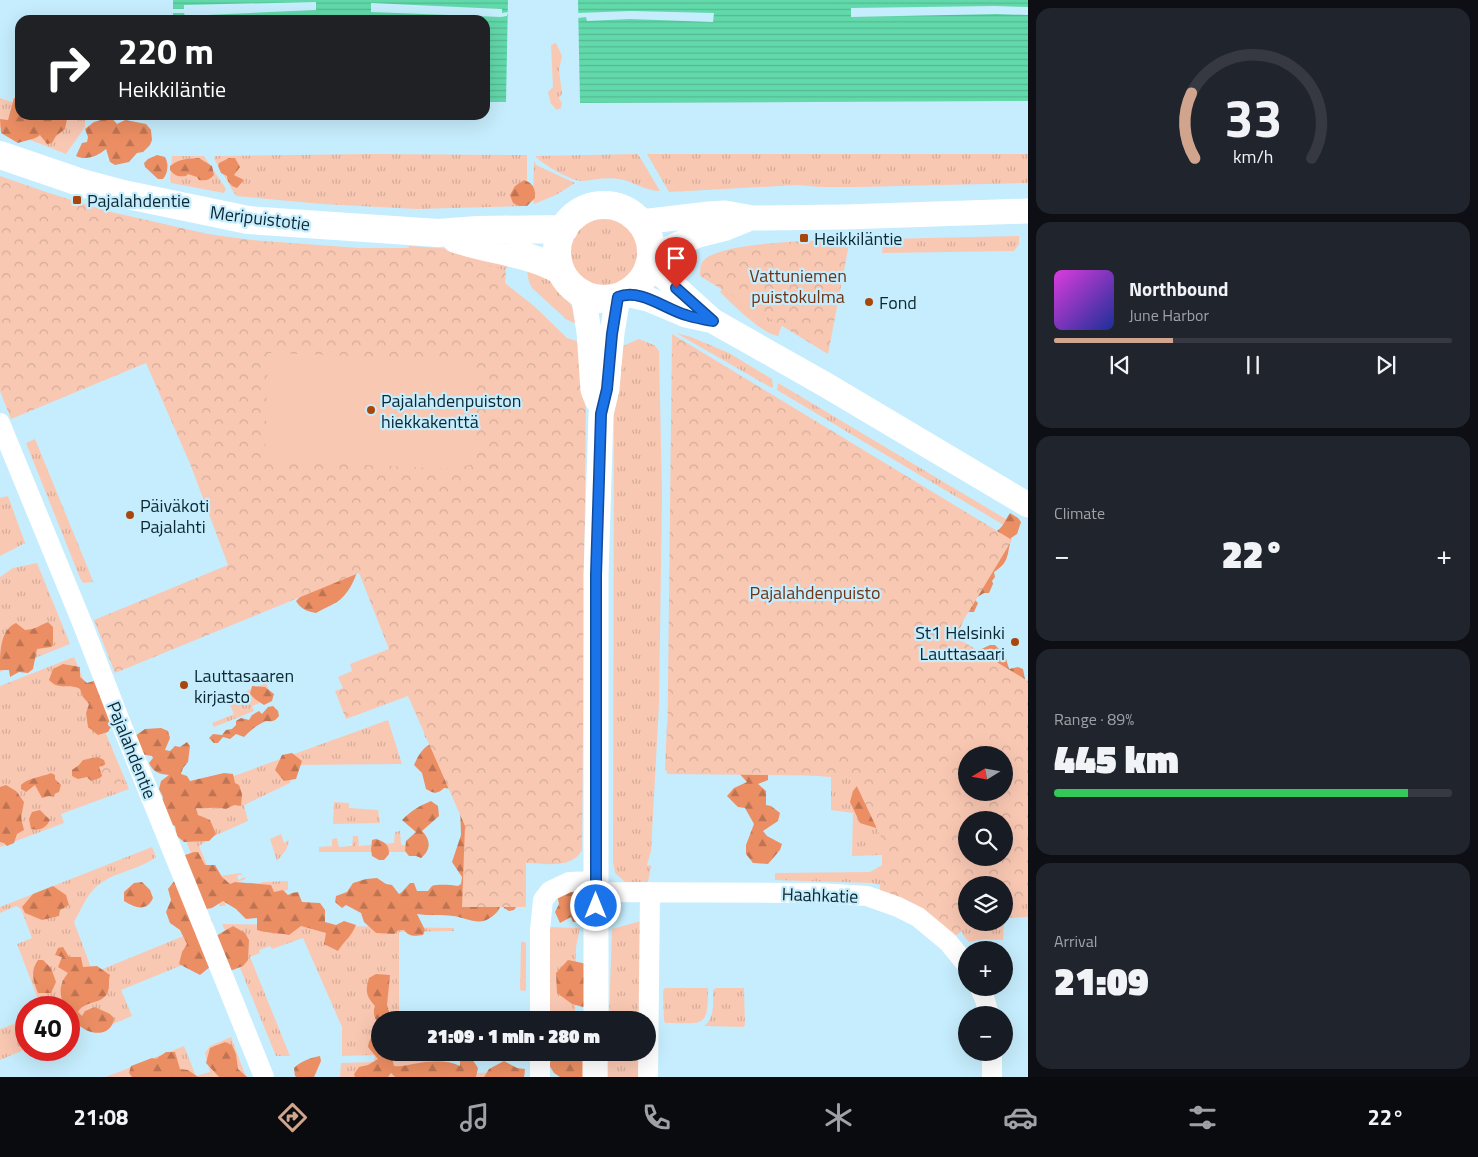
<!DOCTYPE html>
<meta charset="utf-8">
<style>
:root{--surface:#171b24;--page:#20242c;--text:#f1f3f6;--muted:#9ea1a6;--line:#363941;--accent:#d1a58d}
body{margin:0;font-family:"Titillium Web",sans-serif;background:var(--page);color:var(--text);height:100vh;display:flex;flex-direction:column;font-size:19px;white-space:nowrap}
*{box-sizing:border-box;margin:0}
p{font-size:16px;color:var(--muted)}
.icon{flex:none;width:28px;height:28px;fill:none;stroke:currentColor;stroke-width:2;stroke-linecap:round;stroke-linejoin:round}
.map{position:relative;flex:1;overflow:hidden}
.panel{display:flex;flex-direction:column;gap:8px;padding:8px;background:#0d0f14;width:450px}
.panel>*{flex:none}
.top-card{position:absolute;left:15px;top:15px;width:475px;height:105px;border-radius:15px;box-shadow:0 5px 20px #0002;background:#202124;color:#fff;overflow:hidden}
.needle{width:32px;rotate:259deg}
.controls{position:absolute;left:958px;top:746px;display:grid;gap:10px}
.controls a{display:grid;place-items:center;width:55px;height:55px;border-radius:50%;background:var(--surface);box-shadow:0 5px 20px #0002;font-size:25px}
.speed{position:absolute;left:15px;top:996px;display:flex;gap:10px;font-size:25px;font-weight:700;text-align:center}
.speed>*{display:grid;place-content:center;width:65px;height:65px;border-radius:50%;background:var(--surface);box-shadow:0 5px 20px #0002;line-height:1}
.speed .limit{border:8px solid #d22;background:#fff;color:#111}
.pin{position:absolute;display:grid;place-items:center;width:42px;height:42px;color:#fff;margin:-51px -21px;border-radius:50% 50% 50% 0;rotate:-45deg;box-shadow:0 0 5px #0007}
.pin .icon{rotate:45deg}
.me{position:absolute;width:55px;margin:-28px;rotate:0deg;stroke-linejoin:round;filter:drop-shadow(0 0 4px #0008)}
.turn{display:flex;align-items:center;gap:18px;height:105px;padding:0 20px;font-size:22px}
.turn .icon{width:65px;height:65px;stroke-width:2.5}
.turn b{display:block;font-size:35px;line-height:42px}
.big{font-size:38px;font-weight:800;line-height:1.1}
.panel .tile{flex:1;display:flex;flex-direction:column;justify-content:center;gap:8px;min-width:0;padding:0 18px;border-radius:15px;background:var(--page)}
.panel .dial{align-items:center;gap:0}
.dial svg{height:130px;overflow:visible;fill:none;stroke:var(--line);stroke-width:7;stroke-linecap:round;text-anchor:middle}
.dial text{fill:var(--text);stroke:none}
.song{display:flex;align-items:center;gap:15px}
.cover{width:60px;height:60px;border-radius:8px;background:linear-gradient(135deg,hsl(300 70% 55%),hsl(230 70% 35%))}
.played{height:5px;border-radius:2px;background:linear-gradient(90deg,var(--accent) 30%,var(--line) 30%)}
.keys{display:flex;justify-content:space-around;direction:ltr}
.heat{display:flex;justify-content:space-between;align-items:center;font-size:28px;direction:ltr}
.charge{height:8px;border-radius:4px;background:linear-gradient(90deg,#34c759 89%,var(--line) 0)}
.trip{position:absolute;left:371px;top:1011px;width:285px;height:50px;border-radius:25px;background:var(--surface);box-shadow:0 5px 20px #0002;font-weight:800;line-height:50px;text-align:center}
.tab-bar{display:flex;height:80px;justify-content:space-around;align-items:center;background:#090b0e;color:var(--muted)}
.tab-bar .icon{width:35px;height:35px}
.tab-bar .selected{color:var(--accent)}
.tab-bar b{font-size:22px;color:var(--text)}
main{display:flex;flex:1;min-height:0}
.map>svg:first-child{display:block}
.grass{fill:url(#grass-tufts)}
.forest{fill:url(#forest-firs)}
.park{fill:url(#park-crowns);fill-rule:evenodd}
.pitch{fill:#f9c8b3}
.water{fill:url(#water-rules)}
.pier{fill:#c6edfd}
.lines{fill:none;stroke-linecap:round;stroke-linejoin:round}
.minor{stroke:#fff;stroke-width:20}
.tertiary{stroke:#fff;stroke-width:25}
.secondary{stroke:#fff;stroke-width:28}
.route-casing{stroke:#114b97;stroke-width:12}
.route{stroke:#1a73e8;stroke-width:9}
.poi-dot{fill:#a9460c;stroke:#c6edfd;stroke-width:2}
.labels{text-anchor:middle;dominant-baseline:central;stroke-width:4.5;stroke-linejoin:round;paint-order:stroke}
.poi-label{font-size:18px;fill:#0c2832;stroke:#c6edfd;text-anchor:start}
.street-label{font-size:18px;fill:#0c2832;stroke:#c6edfd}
.park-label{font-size:18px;fill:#703416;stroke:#c6edfd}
</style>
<main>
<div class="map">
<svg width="1028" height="1077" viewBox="0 0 1028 1077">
<defs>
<pattern id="grass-tufts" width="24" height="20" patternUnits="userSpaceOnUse" patternTransform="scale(1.25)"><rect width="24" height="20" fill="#f9c8b3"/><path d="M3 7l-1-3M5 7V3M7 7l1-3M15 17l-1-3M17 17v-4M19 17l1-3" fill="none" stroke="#d4ac9a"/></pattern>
<pattern id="forest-firs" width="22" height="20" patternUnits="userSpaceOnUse" patternTransform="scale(1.25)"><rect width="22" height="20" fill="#ec8e63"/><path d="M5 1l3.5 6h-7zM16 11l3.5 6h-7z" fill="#be7452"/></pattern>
<pattern id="park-crowns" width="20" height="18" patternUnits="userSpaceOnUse" patternTransform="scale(1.25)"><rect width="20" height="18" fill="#f9c8b3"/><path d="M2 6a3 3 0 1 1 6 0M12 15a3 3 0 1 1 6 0" fill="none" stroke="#d4ac9a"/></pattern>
<pattern id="water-rules" width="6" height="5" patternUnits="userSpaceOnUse" patternTransform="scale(1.25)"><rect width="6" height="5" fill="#62d9aa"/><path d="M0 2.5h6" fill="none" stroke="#54ba93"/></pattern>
</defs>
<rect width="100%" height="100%" fill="#c6edfd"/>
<!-- grass -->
<path class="grass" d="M556,43L562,56L559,70L562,94L559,98L562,103L561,108L557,110L551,104L548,92L553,87L551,45Z
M0,98L20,105V115H85V127L66,154L0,128Z
M371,154L527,155V201L524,206L417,209L322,204L236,196L214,159L215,156Z
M638,154L660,191C647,191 637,184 624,180C607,176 597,180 582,181C571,181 542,164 535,156Z
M647,154H1028V183L858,187H820L797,185L669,192Z
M172,156H204L226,189L224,193L171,183L170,179Z
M534,161L536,165L575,183L556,195L534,204L533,200Z
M568 252a35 35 0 1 1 70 0a35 35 0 1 1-70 0Z
M1019,236V244L1014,251L882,253L884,239Z
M409,246L453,249L510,264L504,271L408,249Z
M806,257L778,336C761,333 733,305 720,292L722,289Z
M527,271L546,273C559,291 575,304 580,326L566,319L532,288L529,282Z
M676,333L691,337L729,353L772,379L773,386L772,388Z
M639,339L654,345L659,351L662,496L659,704L651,851L647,865L651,866L648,882H625L615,873L613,861L614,384L618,348Z
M778,383L1009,521L1007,527L777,390Z
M35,439L89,571L93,582L83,583L80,578L26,443Z
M8,496L25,543L0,556V498Z
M37,563L70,644L0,672V577L13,568Z
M74,657L129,789L61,814L64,823L0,847V686Z
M266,683L272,698L252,706L254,711L214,727L212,723L234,714L227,699Z
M673,712L836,750L898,813L894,888L872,883L775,880V873L870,872L882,865V855L852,856L853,813L831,810V777L778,773L668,772L665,770L667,723Z
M388,720L402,764L295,765L290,783L244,805L248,821L212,837L199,846L212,877L241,873L242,875H238L237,877L239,880L244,877L246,879L224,886L203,884L165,788L173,798Z
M334,802L349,803V808L378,810L380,823L333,824Z
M400,831L401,845L422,847V852H319V847L332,846V839L337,838L339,847L352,846L353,836H358L359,846L394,843L395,832Z
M281,834L284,843L288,840L289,841L286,850L277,861L270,839Z
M152,847L156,857C138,871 110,872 94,889C85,898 80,912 74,922L93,973L186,935L197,959L121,990L132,1016L101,1029L87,1025L69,1032V1008L41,1007L17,944L32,938L21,909L16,906L0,913V907Z
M288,881V890L226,901L225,906H220L218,898L263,882Z
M1028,883V917L1004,918V921V886Z
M641,921L640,1020H609L612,929Z
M957,923H1004L1003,940L984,939L969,942L964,936Z
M222,924L454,928V931L399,932V1020H380V1052L412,1053L437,1065L472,1073L525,1072L524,1077H340L341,1063L374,1062L375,1055L342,1056V1027L303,938L272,949L270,946L259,950L260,953L250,957L290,1056H276Z
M547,927L580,928L576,947L575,1020H547Z
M522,941L526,943V990L524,991L520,990L521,943Z
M665,988H708C708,1029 704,1023 666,1023L664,1021L663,991Z
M716,988H744L745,1025L743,1027L704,1026C715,1018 713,1003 713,990Z
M26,1020V1049L0,1060V1029Z
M231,1037L246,1077H106L184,1046L196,1076L210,1072L205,1053L210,1046Z
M608,1053H640V1077H608Z"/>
<!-- forest -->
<path class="forest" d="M20,97V115H63L67,119L65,129L56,136L52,143L47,144L40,135C34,140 26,140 18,143L1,133L0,119L8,120L14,98Z
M111,117L117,124L125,120L146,124L151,130L152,140L150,145L143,152L137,153L129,162L115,165L110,162L106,149C98,156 86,161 76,156L82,143L87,142L88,137L85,129L94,122Z
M157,155L165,157C169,164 168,173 163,179H158L145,167L144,163L148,159Z
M199,158L212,166L214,175C209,180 206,181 199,180L197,177L188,174L186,176C178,177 175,176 170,170V166C180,158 188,159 199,158Z
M229,158H235L240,167L234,175L244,180L237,188L232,186L228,181L227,176L221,173L218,166L219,163Z
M524,180C534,184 535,188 535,198L527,206H519L513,203L510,195L515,186Z
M1010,513L1018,518L1021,522L1017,534L1011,538C1007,554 1010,562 994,572L995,577L992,581L993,584L989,593H984L974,599L978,603L974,612H966L961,626L955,634L960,638L958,643L950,642L997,531C1004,526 1005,520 1010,513Z
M358,569C355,580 347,596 337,602C331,606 322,609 316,613C306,611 301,609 296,601L314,583Z
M48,622L53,627V645L51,647L37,649L33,669L28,673L19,672L10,677L9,670H0C0,652 0,630 16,623L25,630C37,629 38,626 48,622Z
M990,645H995L1005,655L1009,669L1018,667L1023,669L1025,679L1021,683L973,653Z
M63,664L80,667V677L87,683L97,680L115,720L108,732L98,735L88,727L86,713L89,704L83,697L80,689C70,683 59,691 49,680L53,669Z
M252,686L265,687L274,694L272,701L264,705L255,699L250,694Z
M273,706L278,711L279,716C275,721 272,722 266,721C257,725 251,730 244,737L236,734L230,739L223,737L218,743H214L209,738L213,734L222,735L226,730L232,729L236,725V721L241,718L249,720L252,715L259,711L262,714L268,707Z
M435,710L446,716L448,727L439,742C452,755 456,771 453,789L444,788C438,794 434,794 426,789L422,773L414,765C419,754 423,747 434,742L425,737C424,723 423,718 435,710Z
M161,728L168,731L170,738L165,750L170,751L175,746L180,747L187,742L190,746L188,762L183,768L181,774L187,776L190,781L224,773L233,774L235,783L239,785L242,794L241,806L234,805L226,809C215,806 207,809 196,808L198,815L210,820L216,834L209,841L184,842L177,836L175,826L170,824L160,809L163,797L159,789L161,781L169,775C159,774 153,772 149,763L153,758L152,756L141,754L135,736L145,729Z
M292,753L302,761L296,779L284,781L275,770L282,755Z
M98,757L104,760L107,770L100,778L91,781L87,777L78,779L72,776V770L79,765L83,760Z
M735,769L768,770V780L758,784L766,791V805L771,806L780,813L778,821L763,831L767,836L782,844L780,850L768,864L753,863L746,854V845L754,824L745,808L738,807L727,796L734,788L747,782Z
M51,773L55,775V779L61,785L59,792L54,794V797L49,796L42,798L35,785L26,792L21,789V785C27,778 42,777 51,773Z
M864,777L881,822L876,828L860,823L850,802L853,791Z
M6,785L16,791L24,802L21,818L24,830L17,834L14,843L7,846L4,843L0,842V787Z
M431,801L438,806L439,816L422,831C431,840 431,850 421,858L416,856H409L405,851L406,841L416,832L402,820C411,811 419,806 431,801Z
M460,801L521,864L522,878L526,882L520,902L514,910L509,911L504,908L501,901C500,908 499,911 494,915C479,928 469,918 453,916C441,914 429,916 417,914L425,930L423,935C414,936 409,937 404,930H399L394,934L376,933L364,922L361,913L346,905L342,908L335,902L336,896L347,892L353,883L366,879L377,878L386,884L392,885L399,894L402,892L410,883H414L417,891H428L432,886C438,884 451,885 458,886L461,884L462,877L452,862L461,835Z
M40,810L50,820C46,828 40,831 31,829L29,819L32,812Z
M376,839C385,842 389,844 389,854L384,860H379L372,856L371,850L372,840Z
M194,852H198L205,865H215L222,877L230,884L235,882L271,885L274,892L283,890L288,895L292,893L298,892L302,902L320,903L325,910V922L336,925L344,921L356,925C352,936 344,941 338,951L324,944L326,933L301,926L289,935C279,933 265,933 257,930V918L246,919L236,909L223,901L212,908L201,910L207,918L211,919L216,936L233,926L245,933L249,940L248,960L243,966L230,971L211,966L200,975L179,964L182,952L187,944L180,930L170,923L166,912L171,900L168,889L176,879L185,855Z
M142,882L150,890L153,898C147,912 135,908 124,901V892L134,883Z
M53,886L66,895L69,905L60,910L59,916L42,920L25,913L22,907L33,894Z
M584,888L592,917L583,918L579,922H573L571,917L560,923L555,912L559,904L557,895Z
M63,947L69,957H81L83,967L97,966L110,975C108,980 110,986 108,991C104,1005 84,1000 78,1012L82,1016L85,1011L95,1007L110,1014L114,1018C112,1037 90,1036 79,1025L75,1026L69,1030V1008L48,1007L62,1000C59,989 61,982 68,973L58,967L62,957L55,955L58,948Z
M38,960H43L51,968L56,982L51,993H38C33,981 30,971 38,960Z
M568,960L587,964L590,1003L583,1007L572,1004L557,993L556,973Z
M376,974L390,975L387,1005L391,1018L390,1020H380V1052L394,1053L392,1058L394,1066C402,1067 406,1065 413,1064C429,1061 446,1059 460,1066V1059L467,1057L472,1059L478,1068L476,1077H395L391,1073L388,1077H355L354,1074L359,1067L368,1065L378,1059L368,1047C370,1034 376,1036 379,1025C375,1019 372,1013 375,1006C366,996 365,991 369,978Z
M225,1042L232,1045L236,1054L238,1069L247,1077H219L206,1063L210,1048Z
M166,1052H175L180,1069L188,1070L198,1077H132L129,1073L131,1066L152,1058L156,1059Z
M554,1053H591L596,1077H560L554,1073L549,1065Z
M320,1056L321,1061L314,1077H297L295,1076L294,1068C301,1061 310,1058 320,1056Z
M504,1061L517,1068L525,1069L524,1077H484L489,1069Z"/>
<!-- park -->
<path class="park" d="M0,176L46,192L107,211L208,234L251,240L359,248H439L506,271L505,283L534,306L567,338L583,343L586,380L582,850C571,870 545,863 526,863V907H462L465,826L408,696L346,719L335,691L343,688L338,677L352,671L350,664L389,649L359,573L115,673L94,620L228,565L191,466L146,363L11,419L0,391Z
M850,239L828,354L700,276C700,270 700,263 705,259C726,241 820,241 850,239Z
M672,334L1012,540L954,636L1028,681V904H1004V885H966V922L972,923L949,941L880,899V886L889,854L852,776L667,774ZM966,755H1004V792H966ZM966,820H1004V858H966Z
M114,761L122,784L107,789L99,767Z"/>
<!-- pitch -->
<path class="pitch" d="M268,353L477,360L473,464L451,469L367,465L265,457Z"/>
<!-- water -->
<path class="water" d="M173,0H508L506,102H485V20H173Z
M578,0H1028V101L580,103Z"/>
<!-- pier -->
<path class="pier" d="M316,2V10L185,16L184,13H173V9H184V5Z
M371,3L502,9V13L508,12L507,16L501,17L371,12Z
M995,6L1028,7V15L997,14L851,17V8Z
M631,11L714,13L713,22L630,19L587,21L586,17L578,18V13Z"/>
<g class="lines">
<!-- minor -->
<path class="minor" d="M0,423L83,625L120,721L264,1077
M596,892L819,893L867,896L898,907L918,917L948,942L966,964
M980,988L985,1000L989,1015
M540,1020V930L543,900L550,891L569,882L596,881
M540,1077V1052
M648,1077L650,892
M992,1077V1052"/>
<!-- tertiary -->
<path class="tertiary" d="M641,222L709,214L725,213L753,218L845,217L1028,211
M651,257L698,235L726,228L746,220
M650,264L713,321L826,385L1028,505
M583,294L589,332L593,390L597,400
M626,294L648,299L686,315L709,320
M596,1020V575L601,414L607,389L612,333L618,297
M595,1077V1052"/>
<!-- secondary -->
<path class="secondary" d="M0,155L82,183L123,194L248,220L438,233L477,230L564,229
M557 252a47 47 0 1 1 94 0a47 47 0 1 1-94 0Z
M456,239C491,251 528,252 561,271"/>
</g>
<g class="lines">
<!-- route casing -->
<g class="route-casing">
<path id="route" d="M596,906V575L601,414L607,389L612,334L618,297C640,288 665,309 686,315C694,318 704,319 713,321L676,288"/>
</g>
<!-- route -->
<use href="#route" class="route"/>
</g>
<!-- markers -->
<g class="poi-dot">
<rect x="72" y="195" width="10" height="10" rx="2.5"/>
<rect x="799" y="233" width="10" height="10" rx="2.5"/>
<circle cx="869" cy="302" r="5"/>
<circle cx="371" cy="410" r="5"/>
<circle cx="130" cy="515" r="5"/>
<circle cx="1015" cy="642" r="5"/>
<circle cx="184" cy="685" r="5"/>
</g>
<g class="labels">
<!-- poi labels -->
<g class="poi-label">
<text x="87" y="200">Pajalahdentie</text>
<text x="814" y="238">Heikkiläntie</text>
<text x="879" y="302">Fond</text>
<text x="381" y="400">Pajalahdenpuiston<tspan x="381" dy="21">hiekkakenttä</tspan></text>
<text x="140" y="505">Päiväkoti<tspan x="140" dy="21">Pajalahti</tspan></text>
<text x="1005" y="632" text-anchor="end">St1 Helsinki<tspan x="1005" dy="21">Lauttasaari</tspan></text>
<text x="194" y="675">Lauttasaaren<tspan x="194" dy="21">kirjasto</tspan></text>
</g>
<!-- street labels -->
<g class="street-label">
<text transform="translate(260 218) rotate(7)">Meripuistotie</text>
<text transform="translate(132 750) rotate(68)">Pajalahdentie</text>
<text transform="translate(820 895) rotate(2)">Haahkatie</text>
</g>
<!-- park labels -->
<g class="park-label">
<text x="798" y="275">Vattuniemen<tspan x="798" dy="21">puistokulma</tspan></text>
<text x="815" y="592">Pajalahdenpuisto</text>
</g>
</g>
</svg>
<div class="controls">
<a><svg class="needle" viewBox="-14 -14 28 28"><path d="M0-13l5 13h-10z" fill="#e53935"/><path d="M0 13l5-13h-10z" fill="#9ea1a6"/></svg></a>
<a><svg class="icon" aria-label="search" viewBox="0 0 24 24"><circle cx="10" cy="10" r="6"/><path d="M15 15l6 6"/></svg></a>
<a><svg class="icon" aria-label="layers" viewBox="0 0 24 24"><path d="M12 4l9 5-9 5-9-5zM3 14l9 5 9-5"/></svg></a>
<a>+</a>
<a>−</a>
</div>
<div class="speed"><div class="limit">40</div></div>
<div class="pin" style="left:676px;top:288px;background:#d93025"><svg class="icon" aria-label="arrive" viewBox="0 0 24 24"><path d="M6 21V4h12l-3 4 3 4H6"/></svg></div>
<svg class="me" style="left:596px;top:906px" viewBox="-20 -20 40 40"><circle r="17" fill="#1a73e8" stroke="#fff" stroke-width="3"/><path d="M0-11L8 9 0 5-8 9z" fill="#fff"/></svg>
<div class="trip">21:09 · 1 min · 280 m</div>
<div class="top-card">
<div class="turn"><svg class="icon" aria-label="right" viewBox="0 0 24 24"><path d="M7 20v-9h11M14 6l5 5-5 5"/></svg><div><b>220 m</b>Heikkiläntie</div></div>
</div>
</div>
<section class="panel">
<div class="tile dial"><svg viewBox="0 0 100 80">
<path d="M14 69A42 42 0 1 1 86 69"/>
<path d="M14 69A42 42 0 0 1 12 29" stroke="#d1a58d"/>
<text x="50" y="56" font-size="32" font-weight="700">33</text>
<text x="50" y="72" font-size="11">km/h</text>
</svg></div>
<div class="tile">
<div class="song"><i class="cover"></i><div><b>Northbound</b><p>June Harbor</p></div></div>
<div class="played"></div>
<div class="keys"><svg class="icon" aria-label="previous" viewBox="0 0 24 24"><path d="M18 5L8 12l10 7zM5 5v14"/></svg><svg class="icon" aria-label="pause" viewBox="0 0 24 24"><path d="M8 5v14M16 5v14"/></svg><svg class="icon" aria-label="next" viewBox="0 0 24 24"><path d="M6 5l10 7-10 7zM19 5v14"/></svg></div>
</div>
<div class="tile"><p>Climate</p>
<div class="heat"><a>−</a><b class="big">22°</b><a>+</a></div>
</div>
<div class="tile"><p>Range · 89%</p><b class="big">445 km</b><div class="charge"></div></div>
<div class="tile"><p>Arrival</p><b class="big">21:09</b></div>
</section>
</main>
<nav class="tab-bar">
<b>21:08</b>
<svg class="icon selected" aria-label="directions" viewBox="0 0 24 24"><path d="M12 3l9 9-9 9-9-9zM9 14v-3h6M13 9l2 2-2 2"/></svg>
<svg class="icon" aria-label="music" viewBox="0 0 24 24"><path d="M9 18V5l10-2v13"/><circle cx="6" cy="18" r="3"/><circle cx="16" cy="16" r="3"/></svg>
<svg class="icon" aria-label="phone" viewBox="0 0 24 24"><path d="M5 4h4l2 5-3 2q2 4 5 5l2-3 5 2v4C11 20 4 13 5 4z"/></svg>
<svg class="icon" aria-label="climate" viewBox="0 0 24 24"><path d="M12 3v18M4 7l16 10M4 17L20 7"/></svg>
<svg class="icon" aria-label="car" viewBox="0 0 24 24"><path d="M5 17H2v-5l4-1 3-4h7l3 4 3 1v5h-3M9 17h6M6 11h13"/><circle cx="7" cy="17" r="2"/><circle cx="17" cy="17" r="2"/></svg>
<svg class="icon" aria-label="filters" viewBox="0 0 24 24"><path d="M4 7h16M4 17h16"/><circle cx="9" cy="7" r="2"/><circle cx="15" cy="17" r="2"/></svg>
<b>22°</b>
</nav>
